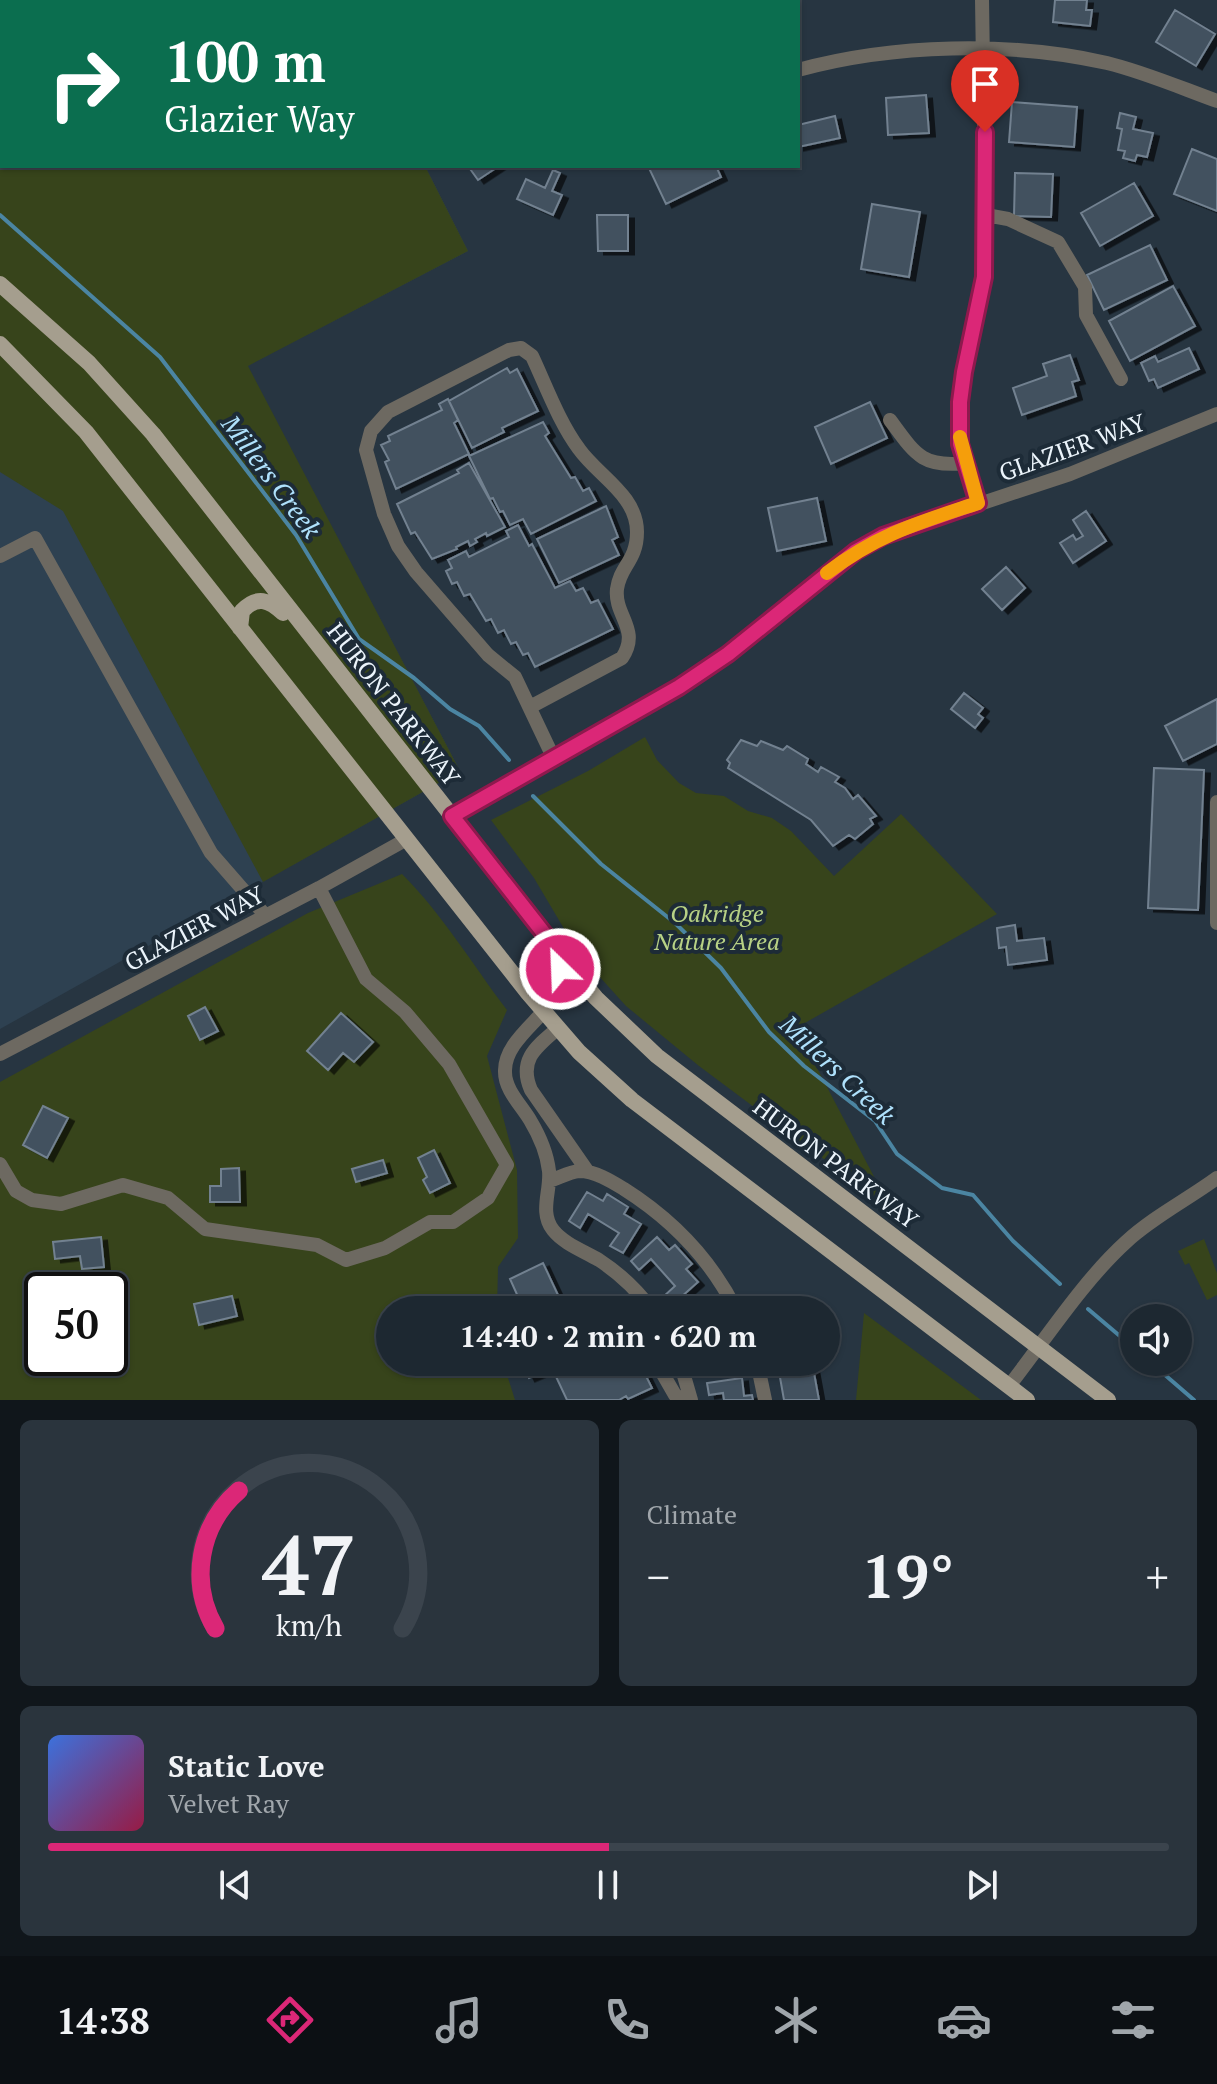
<!DOCTYPE html>
<meta charset="utf-8">
<style>
:root{--surface:#1d2831;--page:#2a343d;--text:#f1f3f6;--muted:#a0a6ab;--line:#3b444d;--accent:#db2777}
body{margin:0;font-family:"PT Serif",serif;background:var(--page);color:var(--text);height:100vh;display:flex;flex-direction:column;font-size:30px;white-space:nowrap}
*{box-sizing:border-box;margin:0}
p{font-size:26px;color:var(--muted)}
.icon{flex:none;width:44px;height:44px;fill:none;stroke:currentColor;stroke-width:2;stroke-linecap:round;stroke-linejoin:round}
.map{position:relative;height:1400px;overflow:hidden}
.details{display:flex;flex-direction:column;gap:20px;padding:20px;background:#10161b;flex:1}
.details>*{flex:none}
.guide{position:absolute;left:0px;top:0px;width:800px;height:168px;box-shadow:0 2px 6px #0004,0 0 0 2px var(--line);background:#0b6e4f;color:#fff;overflow:hidden}
.controls{position:absolute;left:1120px;top:1304px;display:grid;gap:16px}
.controls a{display:grid;place-items:center;width:72px;height:72px;border-radius:50%;background:var(--surface);box-shadow:0 2px 6px #0004,0 0 0 2px var(--line);font-size:40px}
.speed{position:absolute;left:24px;top:1272px;display:flex;gap:16px;font-size:40px;font-weight:700;text-align:center}
.speed>*{display:grid;place-content:center;width:104px;height:104px;border-radius:50%;background:var(--surface);box-shadow:0 2px 6px #0004,0 0 0 2px var(--line);line-height:1}
.speed .limit{border:4px solid #111;border-radius:12px;background:#fff;color:#111}
.pin{position:absolute;display:grid;place-items:center;width:68px;height:68px;color:#fff;margin:-82px -34px;border-radius:50% 50% 50% 0;rotate:-45deg;box-shadow:0 0 8px #0007}
.pin .icon{rotate:45deg}
.me{position:absolute;width:88px;margin:-44px;rotate:336deg;stroke-linejoin:round;filter:drop-shadow(0 0 6px #0008)}
.turn{display:flex;align-items:center;gap:28px;height:168px;padding:0 32px;font-size:36px}
.turn .icon{width:104px;height:104px;stroke-width:2.5}
.turn b{display:block;font-size:56px;line-height:68px}
.big{font-size:60px;font-weight:600;line-height:1.1}
.details .card{flex:1;display:flex;flex-direction:column;justify-content:center;gap:12px;min-width:0;padding:0 28px;border-radius:12px;background:var(--page)}
.details .dial{align-items:center;gap:0}
.dial svg{height:208px;overflow:visible;fill:none;stroke:var(--line);stroke-width:7;stroke-linecap:round;text-anchor:middle}
.dial text{fill:var(--text);stroke:none}
.song{display:flex;align-items:center;gap:24px}
.cover{width:96px;height:96px;border-radius:12px;background:linear-gradient(135deg,hsl(220 70% 55%),hsl(340 70% 35%))}
.played{height:8px;border-radius:4px;background:linear-gradient(90deg,var(--accent) 50%,var(--line) 50%)}
.keys{display:flex;justify-content:space-around;direction:ltr}
.heat{display:flex;justify-content:space-between;align-items:center;font-size:44px;direction:ltr}
.details .tiles{flex:1;display:grid;gap:20px;grid-template-columns:1fr 1fr}
.card:last-child{grid-column:span 2}
.trip{position:absolute;left:376px;top:1296px;width:464px;height:80px;border-radius:40px;background:var(--surface);box-shadow:0 2px 6px #0004,0 0 0 2px var(--line);font-weight:600;line-height:80px;text-align:center}
.tab-bar{display:flex;height:128px;justify-content:space-around;align-items:center;background:#0c1014;color:var(--muted)}
.tab-bar .icon{width:56px;height:56px}
.tab-bar .selected{color:var(--accent)}
.tab-bar b{font-size:36px;color:var(--text)}
.map>svg:first-child{display:block}
.built{fill:#2e4151}
.green{fill:#37441b;fill-rule:evenodd}
.lines{fill:none;stroke-linecap:round;stroke-linejoin:round}
.stream{stroke:#4b85a2;stroke-width:4}
.building{fill:#42515e;stroke:#728190;stroke-width:2;filter:url(#shadow)}
.minor{stroke:#6d6961;stroke-width:14}
.major{stroke:#a59e8e;stroke-width:16}
.route-casing{stroke:#8e194d;stroke-width:20}
.route{stroke:#db2777;stroke-width:14}
.slow{stroke:#f59e0b;stroke-width:14}
.labels{text-anchor:middle;dominant-baseline:central;stroke-width:8;stroke-linejoin:round;paint-order:stroke}
.street-label{font-size:24px;fill:#ebf4fb;stroke:#1d2b37}
.park-label{font-size:24px;font-style:italic;fill:#b8d285;stroke:#1d2b37}
.water-label{font-size:26px;font-style:italic;fill:#afe1fc;stroke:#1d2b37}
</style>
<div class="map">
<svg width="1217" height="1400" viewBox="0 0 1217 1400">
<defs>
<filter id="shadow"><feDropShadow dx="6" dy="3.5" stdDeviation="0" flood-color="#0009"/></filter>
</defs>
<rect width="100%" height="100%" fill="#273541"/>
<!-- built -->
<path class="built" d="M0,0H342L343,2H2V166H425L468,251L247,366L460,771L0,1029Z"/>
<!-- green -->
<path class="green" d="M0,0H342L343,2H2V166H425L468,251L248,366L460,771L263,882L63,511L0,472Z
M645,737L657,760L679,783L696,793L724,796L748,811L772,818L791,831L834,876L901,814L997,914L796,1028L891,1209L699,1066L626,1006L579,954L534,878L491,820L588,771Z
M402,874C443,915 472,964 507,1010L487,1056L517,1170L518,1238L498,1267L497,1310H390V1362H503L515,1400H0V1082L308,913ZM42,1290H110V1358H42Z
M1204,1239L1217,1273V1295L1207,1300L1189,1263L1185,1265L1178,1251Z
M864,1313L981,1400H856Z"/>
<g class="lines">
<!-- stream -->
<path class="stream" d="M0,215L160,357L296,535L359,639L414,678L450,709L479,726L509,760
M533,796L601,864L675,923L721,968L769,1032L804,1066L875,1121L897,1154L942,1188L973,1195L1013,1241L1060,1284
M1088,1309L1134,1348
M1150,1362L1194,1400"/>
</g>
<!-- building -->
<path class="building" d="M1055,0H1087L1086,10H1092L1090,26L1053,22Z
M1175,10L1215,34L1196,66L1156,42Z
M926,95L929,133L888,135L886,98Z
M1012,102L1077,107L1074,147L1009,142Z
M1120,113L1136,117L1133,129L1153,133L1147,157L1137,155L1135,161L1123,158L1125,151L1118,150L1122,129L1117,128Z
M835,116L840,138L798,147V125Z
M1192,149L1217,159V211L1174,194Z
M468,166H499L478,180Z
M648,166H716L721,177L666,204Z
M553,170L560,173L552,191L562,195L553,215L517,199L526,179L545,188Z
M1015,173L1053,174L1051,217L1014,216Z
M1134,183L1153,216L1100,246L1081,213Z
M872,204L920,212L909,277L861,269Z
M597,215H628V251H598Z
M1150,245L1167,280L1104,310L1087,275Z
M1173,286L1195,326L1130,361L1109,321Z
M1189,348L1199,369L1158,388L1154,379L1149,381L1141,363L1155,356L1158,362Z
M1070,355L1079,380L1072,382L1076,396L1022,415L1013,388L1047,376L1043,364Z
M507,368L510,373L517,369L538,411L502,428L504,432L472,448L449,401Z
M448,399L458,420L454,423L469,454L396,489L385,462L389,460L381,445L390,441L388,436L442,410L439,404Z
M870,402L887,438L831,464L815,427Z
M543,422L549,433L545,436L571,478L575,477L583,491L589,488L596,501L531,534L523,519L510,525L503,511L500,512L493,498L490,499L469,456Z
M469,463L505,527L487,536L486,533L475,539L477,542L470,546L468,541L456,547L457,549L432,559L415,532L411,534L397,504L459,473L457,470Z
M817,498L826,541L777,551L768,508Z
M606,506L618,537L612,540L619,555L559,583L537,539Z
M1086,511L1106,541L1073,563L1060,543L1073,535L1076,540L1083,536L1073,520Z
M518,525L529,546L532,544L555,588L570,581L576,591L583,588L591,603L598,600L613,629L535,667L528,653L523,655L516,642L511,644L504,630L498,633L491,619L486,621L470,594L464,596L457,582L452,584L446,571L452,568L448,560L466,551L469,557L509,537L506,531Z
M1006,567L1025,588L1002,610L982,589Z
M964,693L983,708L978,714L983,718L975,728L951,709Z
M1217,699V744L1183,761L1165,726Z
M741,740L757,746L761,741L783,750L787,746L808,759L806,764L818,772L821,767L839,777L835,782L845,788L853,799L858,795L876,816L870,819L873,824L855,839L849,835L833,846L811,820L728,768L730,763L727,760Z
M1154,768L1204,770L1198,910L1148,908Z
M1015,925L1017,941L1044,938L1047,960L1008,965L1006,947L999,948L997,928Z
M205,1007L218,1031L200,1040L188,1016Z
M341,1013L373,1042L354,1062L343,1053L328,1070L307,1051Z
M43,1106L68,1118L47,1158L23,1145Z
M434,1150L450,1183L430,1193L423,1180L427,1177L418,1158Z
M383,1160L387,1173L356,1182L352,1169Z
M239,1168L240,1202H210V1186H221V1169Z
M587,1192L603,1201L607,1194L628,1207L624,1214L641,1224L623,1253L610,1246L619,1233L588,1214L580,1228L569,1221Z
M101,1237L104,1267L82,1269L80,1256L55,1259L53,1242Z
M657,1237L669,1250L675,1245L692,1264L686,1269L698,1282L671,1306L663,1297L675,1286L651,1259L639,1270L631,1261Z
M543,1263L565,1310H524L510,1279Z
M232,1296L237,1316L199,1325L194,1304Z
M789,1297L794,1310H758L757,1309Z
M521,1362H590L592,1366L601,1362H639L652,1388L628,1399L626,1396L619,1400H567L552,1368L529,1378Z
M800,1362H812L819,1400H784L778,1366Z
M742,1378L744,1396L752,1395L753,1400H724L723,1393L709,1395L707,1383Z"/>
<g class="lines">
<!-- minor -->
<path class="minor" d="M463,0L469,2
M408,2L419,0
M519,2L520,0
M798,70C893,44 1010,41 1107,63C1144,72 1181,88 1217,101
M986,215L1008,219L1058,242L1085,287L1086,315L1121,379
M890,420C915,454 922,468 966,463
M978,503C972,484 964,464 961,444C951,381 981,317 986,255L982,0
M0,556L35,538L211,853L265,915
M530,707L622,658C641,629 614,616 617,589C620,566 637,561 637,532C637,495 598,476 579,449C559,422 546,386 532,356L521,348L509,350L388,412L371,431L366,450L384,514L398,546L416,572L488,655L515,677L554,759
M1217,802V923
M452,816L679,687L728,654L856,551L883,536L1070,474L1217,414
M543,1012C528,1029 504,1048 505,1072C505,1090 521,1105 530,1120C539,1135 547,1153 549,1171C551,1191 539,1212 553,1230C564,1244 584,1251 599,1260C619,1273 637,1290 652,1310
M557,1029C536,1047 518,1060 531,1090L588,1172
M0,1054L319,888L407,839
M0,1164L16,1191L32,1200L61,1204L123,1185L168,1198L205,1229L317,1245L346,1260L385,1248L430,1222H453L488,1198L507,1165L449,1064L405,1012L366,979L319,888
M549,1181C559,1178 569,1172 579,1171C595,1171 611,1181 624,1189C673,1220 710,1258 736,1310
M656,1362L675,1395L683,1400
M680,1362L691,1400
M757,1362L765,1400
M1009,1386C1045,1340 1083,1281 1126,1242C1153,1217 1187,1200 1217,1178"/>
<!-- major -->
<path class="major" d="M0,284L89,363L153,434L570,967L596,998L657,1056L1108,1400
M0,344L86,432L528,993L579,1052L632,1100L1027,1400
M240,628L242,611C257,595 269,600 283,613
M515,975C532,985 549,988 560,969L557,950"/>
</g>
<g class="lines">
<!-- route casing -->
<g class="route-casing">
<path id="route" d="M560,969L557,950L452,816L679,687L728,654L856,551L883,536L978,503L960,444V402L964,372L984,277L985,132"/>
</g>
<!-- route -->
<use href="#route" class="route"/>
<!-- slow -->
<path class="slow" d="M827,573C878,534 918,523 978,503L960,437"/>
</g>
<g class="labels">
<!-- street labels -->
<g class="street-label">
<text transform="translate(1072 447) rotate(-20)">GLAZIER WAY</text>
<text transform="translate(394 704) rotate(52)">HURON PARKWAY</text>
<text transform="translate(194 928) rotate(-28)">GLAZIER WAY</text>
<text transform="translate(836 1163) rotate(37)">HURON PARKWAY</text>
</g>
<!-- park labels -->
<g class="park-label">
<text x="717" y="913">Oakridge<tspan x="717" dy="28">Nature Area</tspan></text>
</g>
<!-- water labels -->
<g class="water-label">
<text transform="translate(272 476) rotate(53)">Millers Creek</text>
<text transform="translate(838 1069) rotate(43)">Millers Creek</text>
</g>
</g>
</svg>
<div class="controls">
<a><svg class="icon" aria-label="sound" viewBox="0 0 24 24"><path d="M4 9h4l5-4v14l-5-4H4zM17 9q2 3 0 6"/></svg></a>
</div>
<div class="speed"><div class="limit">50</div></div>
<div class="pin" style="left:985px;top:132px;background:#d93025"><svg class="icon" aria-label="arrive" viewBox="0 0 24 24"><path d="M6 21V4h12l-3 4 3 4H6"/></svg></div>
<svg class="me" style="left:560px;top:969px" viewBox="-20 -20 40 40"><circle r="17" fill="#db2777" stroke="#fff" stroke-width="3"/><path d="M0-11L8 9 0 5-8 9z" fill="#fff"/></svg>
<div class="trip">14:40 · 2 min · 620 m</div>
<div class="guide">
<div class="turn"><svg class="icon" aria-label="right" viewBox="0 0 24 24"><path d="M7 20v-9h11M14 6l5 5-5 5"/></svg><div><b>100 m</b>Glazier Way</div></div>
</div>
</div>
<section class="details">
<div class="tiles">
<div class="card dial"><svg viewBox="0 0 100 80">
<path d="M14 69A42 42 0 1 1 86 69"/>
<path d="M14 69A42 42 0 0 1 23 16" stroke="#db2777"/>
<text x="50" y="56" font-size="32" font-weight="700">47</text>
<text x="50" y="72" font-size="11">km/h</text>
</svg></div>
<div class="card"><p>Climate</p>
<div class="heat"><a>−</a><b class="big">19°</b><a>+</a></div>
</div>
<div class="card">
<div class="song"><i class="cover"></i><div><b>Static Love</b><p>Velvet Ray</p></div></div>
<div class="played"></div>
<div class="keys"><svg class="icon" aria-label="previous" viewBox="0 0 24 24"><path d="M18 5L8 12l10 7zM5 5v14"/></svg><svg class="icon" aria-label="pause" viewBox="0 0 24 24"><path d="M8 5v14M16 5v14"/></svg><svg class="icon" aria-label="next" viewBox="0 0 24 24"><path d="M6 5l10 7-10 7zM19 5v14"/></svg></div>
</div>
</div>
</section>
<nav class="tab-bar">
<b>14:38</b>
<svg class="icon selected" aria-label="directions" viewBox="0 0 24 24"><path d="M12 3l9 9-9 9-9-9zM9 14v-3h6M13 9l2 2-2 2"/></svg>
<svg class="icon" aria-label="music" viewBox="0 0 24 24"><path d="M9 18V5l10-2v13"/><circle cx="6" cy="18" r="3"/><circle cx="16" cy="16" r="3"/></svg>
<svg class="icon" aria-label="phone" viewBox="0 0 24 24"><path d="M5 4h4l2 5-3 2q2 4 5 5l2-3 5 2v4C11 20 4 13 5 4z"/></svg>
<svg class="icon" aria-label="climate" viewBox="0 0 24 24"><path d="M12 3v18M4 7l16 10M4 17L20 7"/></svg>
<svg class="icon" aria-label="car" viewBox="0 0 24 24"><path d="M5 17H2v-5l4-1 3-4h7l3 4 3 1v5h-3M9 17h6M6 11h13"/><circle cx="7" cy="17" r="2"/><circle cx="17" cy="17" r="2"/></svg>
<svg class="icon" aria-label="filters" viewBox="0 0 24 24"><path d="M4 7h16M4 17h16"/><circle cx="9" cy="7" r="2"/><circle cx="15" cy="17" r="2"/></svg>
</nav>
